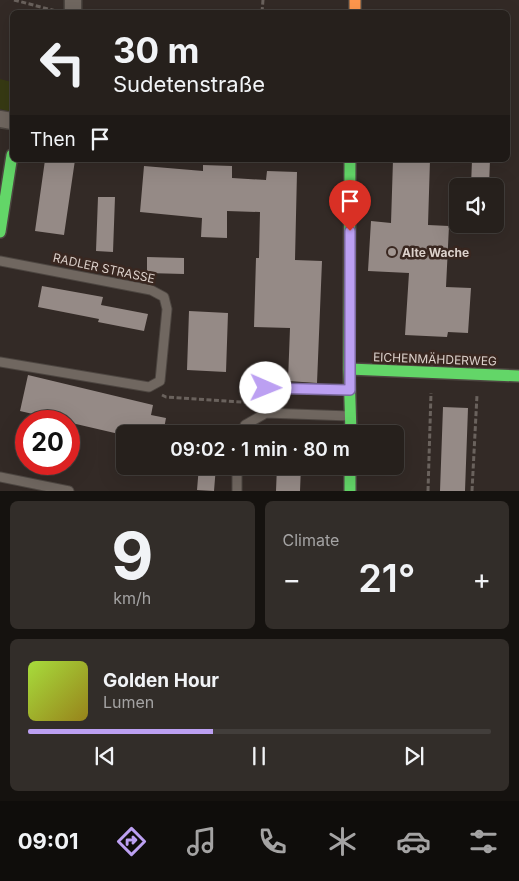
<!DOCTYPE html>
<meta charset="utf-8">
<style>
:root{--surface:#26201c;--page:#322d29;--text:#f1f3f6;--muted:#a4a3a3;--line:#423e3b;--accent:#bca0f2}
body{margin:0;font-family:Inter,sans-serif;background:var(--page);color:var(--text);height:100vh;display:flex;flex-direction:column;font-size:19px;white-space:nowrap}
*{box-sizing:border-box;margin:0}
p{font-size:16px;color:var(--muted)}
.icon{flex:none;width:28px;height:28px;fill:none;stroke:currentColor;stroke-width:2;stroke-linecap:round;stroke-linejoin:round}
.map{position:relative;height:491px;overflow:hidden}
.side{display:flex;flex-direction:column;gap:10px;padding:10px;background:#15120f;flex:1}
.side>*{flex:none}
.guide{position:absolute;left:10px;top:10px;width:500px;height:152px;border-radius:8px;box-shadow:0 5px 20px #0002,0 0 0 1px var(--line);background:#26201c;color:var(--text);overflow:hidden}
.controls{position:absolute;left:449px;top:178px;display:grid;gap:10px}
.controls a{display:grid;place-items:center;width:55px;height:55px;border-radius:8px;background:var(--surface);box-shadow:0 5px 20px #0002,0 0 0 1px var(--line);font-size:25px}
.speed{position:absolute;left:15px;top:410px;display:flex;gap:10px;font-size:25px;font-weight:700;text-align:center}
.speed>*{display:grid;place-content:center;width:65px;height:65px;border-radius:50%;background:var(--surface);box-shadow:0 5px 20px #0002,0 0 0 1px var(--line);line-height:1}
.speed .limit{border:8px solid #d22;background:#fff;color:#111}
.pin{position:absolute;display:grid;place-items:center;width:42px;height:42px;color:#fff;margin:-51px -21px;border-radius:50% 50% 50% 0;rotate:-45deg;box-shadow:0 0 5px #0007}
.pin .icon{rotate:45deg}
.me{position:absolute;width:55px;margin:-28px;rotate:91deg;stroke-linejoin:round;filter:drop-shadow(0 0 4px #0008)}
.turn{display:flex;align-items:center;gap:18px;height:105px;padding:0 20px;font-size:22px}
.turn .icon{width:65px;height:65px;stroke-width:2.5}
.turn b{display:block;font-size:35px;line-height:42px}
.then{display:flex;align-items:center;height:48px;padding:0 20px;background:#0003;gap:10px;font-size:19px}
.big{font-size:38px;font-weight:600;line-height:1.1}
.side .widget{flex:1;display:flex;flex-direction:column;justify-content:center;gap:8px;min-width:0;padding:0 18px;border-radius:8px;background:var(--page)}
.side .dial{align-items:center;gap:0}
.dial b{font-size:65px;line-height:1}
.song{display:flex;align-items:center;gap:15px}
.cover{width:60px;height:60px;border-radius:8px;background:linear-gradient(135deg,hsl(80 70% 55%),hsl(50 70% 35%))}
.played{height:5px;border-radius:2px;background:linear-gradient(90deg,var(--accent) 40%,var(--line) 40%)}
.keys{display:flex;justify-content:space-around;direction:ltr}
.heat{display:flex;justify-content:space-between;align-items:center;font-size:28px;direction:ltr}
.side .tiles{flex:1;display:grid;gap:10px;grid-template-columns:1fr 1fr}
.widget:last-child{grid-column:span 2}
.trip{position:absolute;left:116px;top:425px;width:288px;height:50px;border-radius:8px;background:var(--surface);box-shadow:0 5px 20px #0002,0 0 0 1px var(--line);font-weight:600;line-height:50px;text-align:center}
.tab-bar{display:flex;height:80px;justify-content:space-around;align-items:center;background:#0f0d0b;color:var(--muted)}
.tab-bar .icon{width:35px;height:35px}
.tab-bar .current{color:var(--accent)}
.tab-bar b{font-size:22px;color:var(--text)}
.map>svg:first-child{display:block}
.green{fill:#373a13}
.building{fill:#958a86}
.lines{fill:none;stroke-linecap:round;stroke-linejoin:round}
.lane-casing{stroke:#4d4641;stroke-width:11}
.street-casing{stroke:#4d4641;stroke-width:19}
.fast-casing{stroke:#4d4641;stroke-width:14}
.slow-casing{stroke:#4d4641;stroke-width:14}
.path{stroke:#6a625d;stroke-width:3;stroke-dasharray:5 2.5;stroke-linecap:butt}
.lane{stroke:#706760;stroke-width:9}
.street{stroke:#706760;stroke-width:16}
.fast{stroke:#63d668;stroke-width:11}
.slow{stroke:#ff974d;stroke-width:11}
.route-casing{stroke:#7a689d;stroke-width:12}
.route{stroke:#bca0f2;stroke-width:9}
.poi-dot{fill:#a29792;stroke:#392720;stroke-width:2}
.labels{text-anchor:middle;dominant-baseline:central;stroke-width:5;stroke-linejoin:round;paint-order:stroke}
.poi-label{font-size:12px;font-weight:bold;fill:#ddd2cc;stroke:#392720;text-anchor:start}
.street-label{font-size:12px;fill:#ddd2cc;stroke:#392720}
</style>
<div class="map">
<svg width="519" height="491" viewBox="0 0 519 491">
<rect width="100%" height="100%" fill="#332a26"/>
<!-- green -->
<path class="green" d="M0,79L12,82V112L0,109Z"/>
<!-- building -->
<path class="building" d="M45,160H75L64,235L35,231Z
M393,160H430L428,225L449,226L446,287L471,288L468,333L448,332L447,337L405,335L409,273L368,271L371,221L391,223Z
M472,160H490L489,186H471Z
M203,165L232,166V178L266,180L267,171L297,172L295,260L322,261L317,383L288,381L290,328L254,327L256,258H259L260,212L227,211V238L201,237L202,218L140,212L144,166L203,171Z
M98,197H115L113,252L96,251Z
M147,257L184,258V274L147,273Z
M42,286L103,297L101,305L148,314L144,331L98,322L99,319L38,307Z
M189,311L228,313L226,372L187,370Z
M28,375L153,405L151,415L166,418L163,434H119L20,411Z
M443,407L468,408L465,491H440Z
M199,466H216L214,491L197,490Z
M277,466H301L300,491H276Z"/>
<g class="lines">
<!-- lane casing -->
<g class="lane-casing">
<path id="lane" d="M0,261L151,290L164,297L167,309L160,381L149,387L0,362
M266,388L348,390
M243,434L245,425L266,413L350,416
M0,477L69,491
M237,491V466"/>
</g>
<!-- street casing -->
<g class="street-casing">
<path id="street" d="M73,12V0
M0,119L12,121"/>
</g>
<!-- fast casing -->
<g class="fast-casing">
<path id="fast" d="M350,160L349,369L351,434
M0,232L12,155
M349,369L519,376
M350,466V491"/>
</g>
<!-- slow casing -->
<g class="slow-casing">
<path id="slow" d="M355,0V12"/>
</g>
<!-- path -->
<path class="path" d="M14,0L56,11
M262,12L263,0
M162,395L166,397L255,403
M428,491L431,393
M472,491L477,395"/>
<!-- lane -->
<use href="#lane" class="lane"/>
<!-- street -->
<use href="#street" class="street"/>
<!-- fast -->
<use href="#fast" class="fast"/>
<!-- slow -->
<use href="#slow" class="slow"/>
</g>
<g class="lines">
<!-- route casing -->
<g class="route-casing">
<path id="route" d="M266,388L350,390V231"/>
</g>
<!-- route -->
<use href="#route" class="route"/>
</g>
<!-- markers -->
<circle class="poi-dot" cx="392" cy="252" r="5"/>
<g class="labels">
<!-- poi labels -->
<g class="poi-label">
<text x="402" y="252">Alte Wache</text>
</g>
<!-- street labels -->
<g class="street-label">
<text transform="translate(104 268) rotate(12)">RADLER STRASSE</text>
<text transform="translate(435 359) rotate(2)">EICHENMÄHDERWEG</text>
</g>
</g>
</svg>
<div class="controls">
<a><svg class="icon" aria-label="sound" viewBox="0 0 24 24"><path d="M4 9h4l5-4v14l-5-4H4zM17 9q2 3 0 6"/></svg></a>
</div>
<div class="speed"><div class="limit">20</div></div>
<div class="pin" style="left:350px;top:231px;background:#d93025"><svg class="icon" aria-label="arrive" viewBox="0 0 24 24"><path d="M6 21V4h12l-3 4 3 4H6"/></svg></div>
<svg class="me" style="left:266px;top:388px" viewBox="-20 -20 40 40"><circle r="19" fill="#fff"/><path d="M0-13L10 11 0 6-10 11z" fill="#bca0f2"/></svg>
<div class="trip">09:02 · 1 min · 80 m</div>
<div class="guide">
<div class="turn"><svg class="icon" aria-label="left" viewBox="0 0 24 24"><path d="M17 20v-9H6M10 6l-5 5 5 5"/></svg><div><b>30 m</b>Sudetenstraße</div></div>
<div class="then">Then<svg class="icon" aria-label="arrive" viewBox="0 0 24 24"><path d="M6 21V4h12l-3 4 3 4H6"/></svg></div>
</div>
</div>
<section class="side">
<div class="tiles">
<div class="widget dial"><b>9</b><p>km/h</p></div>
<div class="widget"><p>Climate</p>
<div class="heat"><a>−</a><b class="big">21°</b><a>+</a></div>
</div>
<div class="widget">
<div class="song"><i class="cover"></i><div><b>Golden Hour</b><p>Lumen</p></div></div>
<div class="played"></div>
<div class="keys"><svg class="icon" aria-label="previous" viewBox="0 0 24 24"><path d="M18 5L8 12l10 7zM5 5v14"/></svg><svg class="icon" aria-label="pause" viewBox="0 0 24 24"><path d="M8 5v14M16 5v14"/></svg><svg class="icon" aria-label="next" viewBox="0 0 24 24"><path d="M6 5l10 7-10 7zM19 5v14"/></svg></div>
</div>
</div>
</section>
<nav class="tab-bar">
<b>09:01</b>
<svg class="icon current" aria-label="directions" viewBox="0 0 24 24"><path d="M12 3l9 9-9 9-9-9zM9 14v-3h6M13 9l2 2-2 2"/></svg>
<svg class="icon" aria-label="music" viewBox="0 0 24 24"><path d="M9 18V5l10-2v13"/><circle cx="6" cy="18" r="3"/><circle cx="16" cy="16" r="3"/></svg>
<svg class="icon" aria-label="phone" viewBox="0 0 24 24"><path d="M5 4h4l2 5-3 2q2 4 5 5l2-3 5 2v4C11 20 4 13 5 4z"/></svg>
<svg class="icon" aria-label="climate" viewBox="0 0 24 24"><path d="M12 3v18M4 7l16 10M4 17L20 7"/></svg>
<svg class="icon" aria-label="car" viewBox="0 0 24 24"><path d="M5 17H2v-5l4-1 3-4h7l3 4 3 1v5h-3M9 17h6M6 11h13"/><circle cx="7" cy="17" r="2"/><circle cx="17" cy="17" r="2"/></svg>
<svg class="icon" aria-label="filters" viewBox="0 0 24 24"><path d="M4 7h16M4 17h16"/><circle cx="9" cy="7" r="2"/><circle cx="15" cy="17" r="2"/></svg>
</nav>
